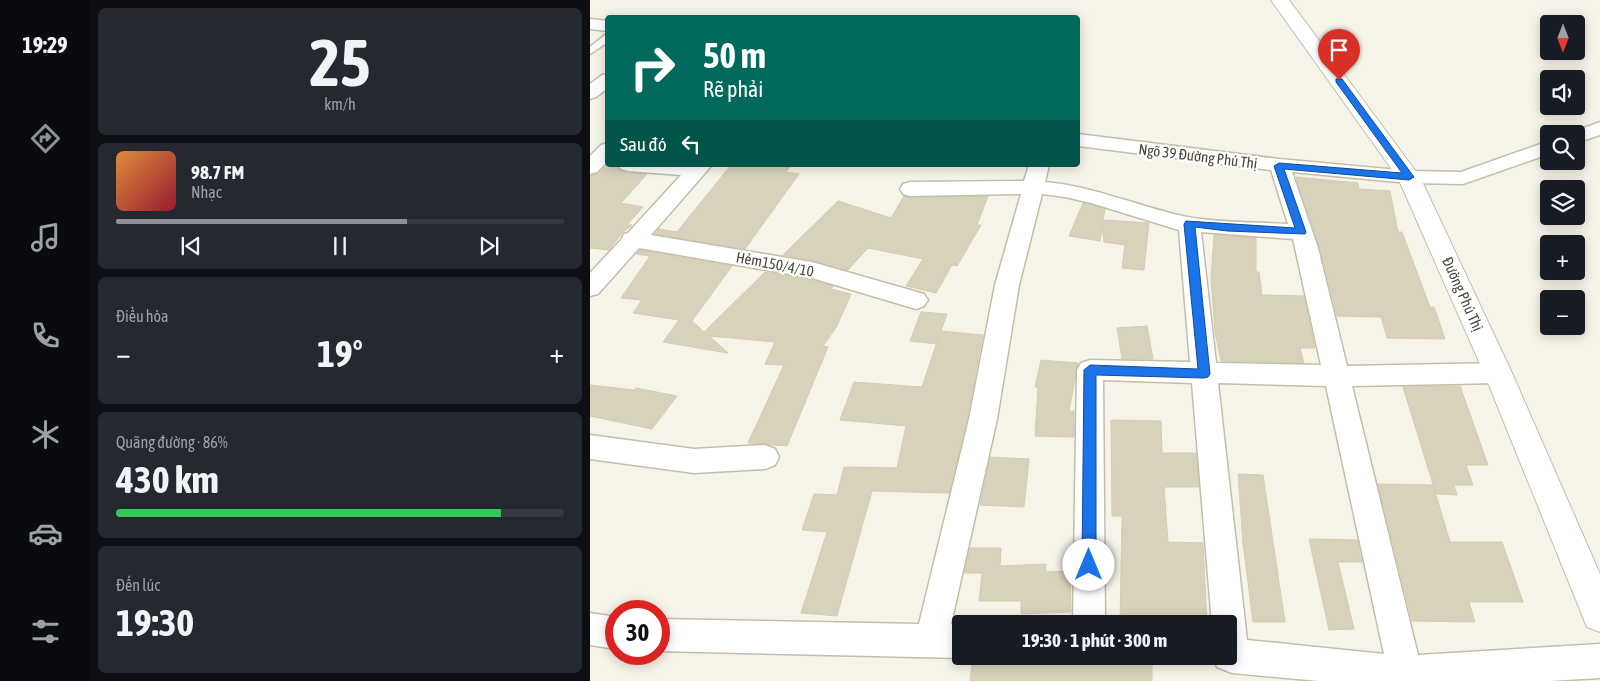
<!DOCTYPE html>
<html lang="vi">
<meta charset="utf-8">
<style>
:root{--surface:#171b24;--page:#242831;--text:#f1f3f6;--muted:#9ea1a6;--line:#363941;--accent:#8c9099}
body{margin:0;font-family:"Asap Condensed",sans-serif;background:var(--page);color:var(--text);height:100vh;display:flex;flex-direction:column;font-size:19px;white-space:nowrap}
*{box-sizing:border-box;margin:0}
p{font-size:16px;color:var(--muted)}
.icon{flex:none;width:28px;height:28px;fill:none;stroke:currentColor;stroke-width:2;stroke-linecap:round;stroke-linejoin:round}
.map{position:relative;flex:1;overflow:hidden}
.side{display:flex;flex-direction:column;gap:8px;padding:8px;background:#0d0f14;width:500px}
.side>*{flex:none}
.banner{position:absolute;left:15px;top:15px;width:475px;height:152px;border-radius:5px;box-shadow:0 2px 12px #0003;background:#00695c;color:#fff;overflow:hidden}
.needle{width:32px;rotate:180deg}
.buttons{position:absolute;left:950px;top:15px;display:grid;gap:10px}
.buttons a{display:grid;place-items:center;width:45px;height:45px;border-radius:5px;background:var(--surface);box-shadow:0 2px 12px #0003;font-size:25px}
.speed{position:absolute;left:15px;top:600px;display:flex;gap:10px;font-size:25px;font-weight:700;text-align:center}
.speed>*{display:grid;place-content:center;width:65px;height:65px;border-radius:50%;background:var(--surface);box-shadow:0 2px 12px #0003;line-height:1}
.speed .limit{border:8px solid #d22;background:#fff;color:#111}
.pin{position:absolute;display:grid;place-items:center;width:42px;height:42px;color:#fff;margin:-51px -21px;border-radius:50% 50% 50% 0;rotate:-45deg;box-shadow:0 0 5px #0007}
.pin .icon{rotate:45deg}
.me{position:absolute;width:55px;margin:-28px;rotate:0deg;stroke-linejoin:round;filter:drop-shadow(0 0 4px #0008)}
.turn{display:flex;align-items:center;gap:18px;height:105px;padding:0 15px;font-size:22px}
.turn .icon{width:65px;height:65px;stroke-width:2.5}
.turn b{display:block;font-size:35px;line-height:42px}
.then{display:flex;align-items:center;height:48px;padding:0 15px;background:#0003;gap:10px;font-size:19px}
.big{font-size:38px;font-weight:700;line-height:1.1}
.side .card{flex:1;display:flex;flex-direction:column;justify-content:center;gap:8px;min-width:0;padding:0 18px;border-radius:8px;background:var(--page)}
.side .dial{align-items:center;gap:0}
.dial b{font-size:65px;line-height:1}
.song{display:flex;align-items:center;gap:15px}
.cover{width:60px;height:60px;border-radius:8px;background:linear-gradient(135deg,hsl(30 70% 55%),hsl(350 70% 35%))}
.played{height:5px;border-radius:2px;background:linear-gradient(90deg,var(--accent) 65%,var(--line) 65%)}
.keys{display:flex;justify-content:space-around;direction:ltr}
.heat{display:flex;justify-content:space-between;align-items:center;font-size:28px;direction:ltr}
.charge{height:8px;border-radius:4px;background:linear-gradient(90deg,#34c759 86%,var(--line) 0)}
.trip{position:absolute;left:362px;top:615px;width:285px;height:50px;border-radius:5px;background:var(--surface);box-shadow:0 2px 12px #0003;font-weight:700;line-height:50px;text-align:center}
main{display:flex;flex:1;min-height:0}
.menu{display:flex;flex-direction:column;width:90px;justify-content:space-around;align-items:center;background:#090b0e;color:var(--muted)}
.menu .icon{width:35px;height:35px}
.menu .active{color:var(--accent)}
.menu b{font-size:22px;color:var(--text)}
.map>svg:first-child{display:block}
.building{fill:#d8d2bc;stroke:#d4ccaf}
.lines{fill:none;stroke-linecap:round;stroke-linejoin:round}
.service-casing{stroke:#c2beaa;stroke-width:3}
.minor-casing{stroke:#c2beaa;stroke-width:3}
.tertiary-casing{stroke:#c2beaa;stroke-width:2}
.service{fill:#fff;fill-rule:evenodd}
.minor{fill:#fff;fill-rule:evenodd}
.tertiary{fill:#fff;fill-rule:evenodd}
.route{fill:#1a73e8;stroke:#114b97}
.labels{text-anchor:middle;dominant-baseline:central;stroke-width:4.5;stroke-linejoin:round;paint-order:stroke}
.street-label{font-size:15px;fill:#4a4636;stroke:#fff}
</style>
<main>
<nav class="menu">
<b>19:29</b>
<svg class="icon active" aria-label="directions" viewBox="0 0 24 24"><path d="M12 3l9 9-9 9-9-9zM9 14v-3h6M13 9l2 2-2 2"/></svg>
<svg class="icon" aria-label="music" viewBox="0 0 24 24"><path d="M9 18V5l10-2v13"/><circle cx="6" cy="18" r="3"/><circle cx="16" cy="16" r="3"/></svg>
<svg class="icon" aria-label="phone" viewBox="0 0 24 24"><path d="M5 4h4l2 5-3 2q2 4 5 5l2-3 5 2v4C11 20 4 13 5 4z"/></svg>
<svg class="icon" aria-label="climate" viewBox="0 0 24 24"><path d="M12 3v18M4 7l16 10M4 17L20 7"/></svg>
<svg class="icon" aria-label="car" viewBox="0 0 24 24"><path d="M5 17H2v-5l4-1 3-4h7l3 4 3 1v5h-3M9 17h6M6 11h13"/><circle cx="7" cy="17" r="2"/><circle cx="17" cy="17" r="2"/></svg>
<svg class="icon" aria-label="filters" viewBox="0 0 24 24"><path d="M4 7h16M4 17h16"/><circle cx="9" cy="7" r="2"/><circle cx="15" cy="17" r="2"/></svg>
</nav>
<section class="side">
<div class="card dial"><b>25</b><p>km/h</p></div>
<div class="card">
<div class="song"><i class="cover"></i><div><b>98.7 FM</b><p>Nhạc</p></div></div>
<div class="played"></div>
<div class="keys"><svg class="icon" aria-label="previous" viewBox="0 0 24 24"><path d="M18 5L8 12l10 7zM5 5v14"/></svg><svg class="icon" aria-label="pause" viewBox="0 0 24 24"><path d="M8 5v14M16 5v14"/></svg><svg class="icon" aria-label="next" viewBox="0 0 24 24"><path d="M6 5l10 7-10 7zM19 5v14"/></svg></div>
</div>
<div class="card"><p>Điều hòa</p>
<div class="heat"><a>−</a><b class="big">19°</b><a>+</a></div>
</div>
<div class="card"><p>Quãng đường · 86%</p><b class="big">430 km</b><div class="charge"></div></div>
<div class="card"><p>Đến lúc</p><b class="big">19:30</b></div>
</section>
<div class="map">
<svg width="1010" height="681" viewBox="0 0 1010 681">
<rect width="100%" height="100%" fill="#f6f4e8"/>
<!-- building -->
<path class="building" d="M18,164L26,165L30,170L37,173L57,174L31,203L53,207L37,225H42L32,233L19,250L0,248V176L8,173Z
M141,165H201L196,172L209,174L155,249L65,234L69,229L87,232Z
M706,177L768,183L769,189L800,191L808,232H812L840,307H844L855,339L797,338L791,317L747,316L730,248Z
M314,196L320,198L398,196L387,225H391L367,266L362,265L346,293L316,286L333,259L278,248L258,270L222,260L193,255L248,201L301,218Z
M493,203L515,209L513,220L559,223L554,270L532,268L535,245L514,242L512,227L510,241L479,236Z
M624,235L666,238V272H669L672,295L714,296L725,348H710L714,363L631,361L625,332L621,279Z
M50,250L142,266L102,321L114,332L175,272L222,280L243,286L241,289L261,294L247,326L233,346L238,347L197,446L158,443L194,365L175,364L185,342L119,336L138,353L73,342L89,320L43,313L52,300L31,298L60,256L46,254Z
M331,312L357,314L351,331L393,335L377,419L359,493L282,491L247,616L211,613L237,532L212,530L224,494L247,495L254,467L307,468L316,426L250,420L264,382L332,387L348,339L347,344L320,341Z
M557,326L563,359H532L527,328Z
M451,360L488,363L479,411H484V437L445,436L448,387H445Z
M0,385L44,390L46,388L87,396L62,429L0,416Z
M870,386L898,465H876L883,485H864L867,495L846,494L813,387Z
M521,420L571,421L572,453H606L609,487H574L578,542L613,543L617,624H530L532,516H522Z
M400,457L439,459L434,507L390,505Z
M648,474L673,475L695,622H663L653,543Z
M788,484L843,485L860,542H912L933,602H879L885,622L822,621Z
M719,539L767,540L772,562H748L764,629L739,630Z
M380,548H411L410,566L456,564V572L480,571L481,612L431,614V601H389L392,573H374Z
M383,656H562V681H380Z"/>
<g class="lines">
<!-- service casing -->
<g class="service-casing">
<path id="service" d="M15,35H18V42L0,54V47Z"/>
</g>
<!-- minor casing -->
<g class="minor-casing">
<path id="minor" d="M0,19L18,21V31L0,29Z
M18,74V88L6,97L0,99V84L12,75Z
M1010,122V135L986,143V134H978Z
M488,134L689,159L819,171L871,172L959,141V154L873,184L819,183L702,172L728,248L757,366L908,363L917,366L921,373L917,380L908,383L762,386L828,655L1010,644V678L959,681H729L642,673L627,667L623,656H639V624H622L602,383L513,380L515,624H483L487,370L491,363L500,360L600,362L589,230L501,203L475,197L452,194L429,285L407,419L361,624L371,625V656H374L371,658L69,651V619L329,624L379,419L405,285L431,194L320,196L313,194L310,189L313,184L320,182L434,181L439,165H459L455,182C500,186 540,203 584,214C617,223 664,222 698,224L681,170L488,146ZM611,232L703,239L731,365L626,363ZM628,383L736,386L794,654L657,640Z
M18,143V161L7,172L0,174V156L11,145Z
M28,165H122L61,235L222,262L334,294L338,300L334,306L326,309L222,278L49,248L8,294L0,296V273L31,240L34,234L38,233L91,175L38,171L31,169Z
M0,435L104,449L175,445L185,449L189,457L185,465L175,469L104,473L0,459Z
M0,613L26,617V649L0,645Z"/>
</g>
<!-- tertiary casing -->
<g class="tertiary-casing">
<path id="tertiary" d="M681,0H699L830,177L922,373L1010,574V632L997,627L894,373L808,178Z"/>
</g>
<!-- service -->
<use href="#service" class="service"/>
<!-- minor -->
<use href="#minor" class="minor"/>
<!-- tertiary -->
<use href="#tertiary" class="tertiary"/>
</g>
<!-- route -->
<path class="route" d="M746,79H752L824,177L819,180L694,169L716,232L715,234L637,231L605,227L620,374L618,377L614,378L506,375V565L504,570L499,572L494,570L492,565L494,370L500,365L608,369L594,224L596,221L705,228L684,166L689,163L812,173L746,82Z"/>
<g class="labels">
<!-- street labels -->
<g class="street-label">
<text transform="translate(608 156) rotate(7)">Ngõ 39 Đường Phú Thị</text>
<text transform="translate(185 264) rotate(11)">Hẻm150/4/10</text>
<text transform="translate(873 294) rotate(66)">Đường Phú Thị</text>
</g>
</g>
</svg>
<div class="buttons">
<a><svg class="needle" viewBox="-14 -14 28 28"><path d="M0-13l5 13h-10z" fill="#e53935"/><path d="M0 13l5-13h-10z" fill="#9ea1a6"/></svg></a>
<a><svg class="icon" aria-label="sound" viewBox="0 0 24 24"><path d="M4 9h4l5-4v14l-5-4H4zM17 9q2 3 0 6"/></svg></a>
<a><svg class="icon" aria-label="search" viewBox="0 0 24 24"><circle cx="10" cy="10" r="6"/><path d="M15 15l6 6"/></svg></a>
<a><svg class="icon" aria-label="layers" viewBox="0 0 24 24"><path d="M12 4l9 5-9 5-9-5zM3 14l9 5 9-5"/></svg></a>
<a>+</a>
<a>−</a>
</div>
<div class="speed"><div class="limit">30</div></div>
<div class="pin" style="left:749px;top:80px;background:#d93025"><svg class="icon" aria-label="arrive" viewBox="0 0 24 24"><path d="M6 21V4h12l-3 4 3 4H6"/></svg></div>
<svg class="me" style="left:499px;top:565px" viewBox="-20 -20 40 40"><circle r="19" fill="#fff"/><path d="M0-13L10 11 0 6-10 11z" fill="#1a73e8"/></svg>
<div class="trip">19:30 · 1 phút · 300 m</div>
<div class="banner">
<div class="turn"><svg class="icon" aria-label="right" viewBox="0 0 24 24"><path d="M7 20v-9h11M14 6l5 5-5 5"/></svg><div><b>50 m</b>Rẽ phải</div></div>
<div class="then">Sau đó<svg class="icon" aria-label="left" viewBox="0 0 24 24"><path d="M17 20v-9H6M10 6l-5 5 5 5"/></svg></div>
</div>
</div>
</main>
